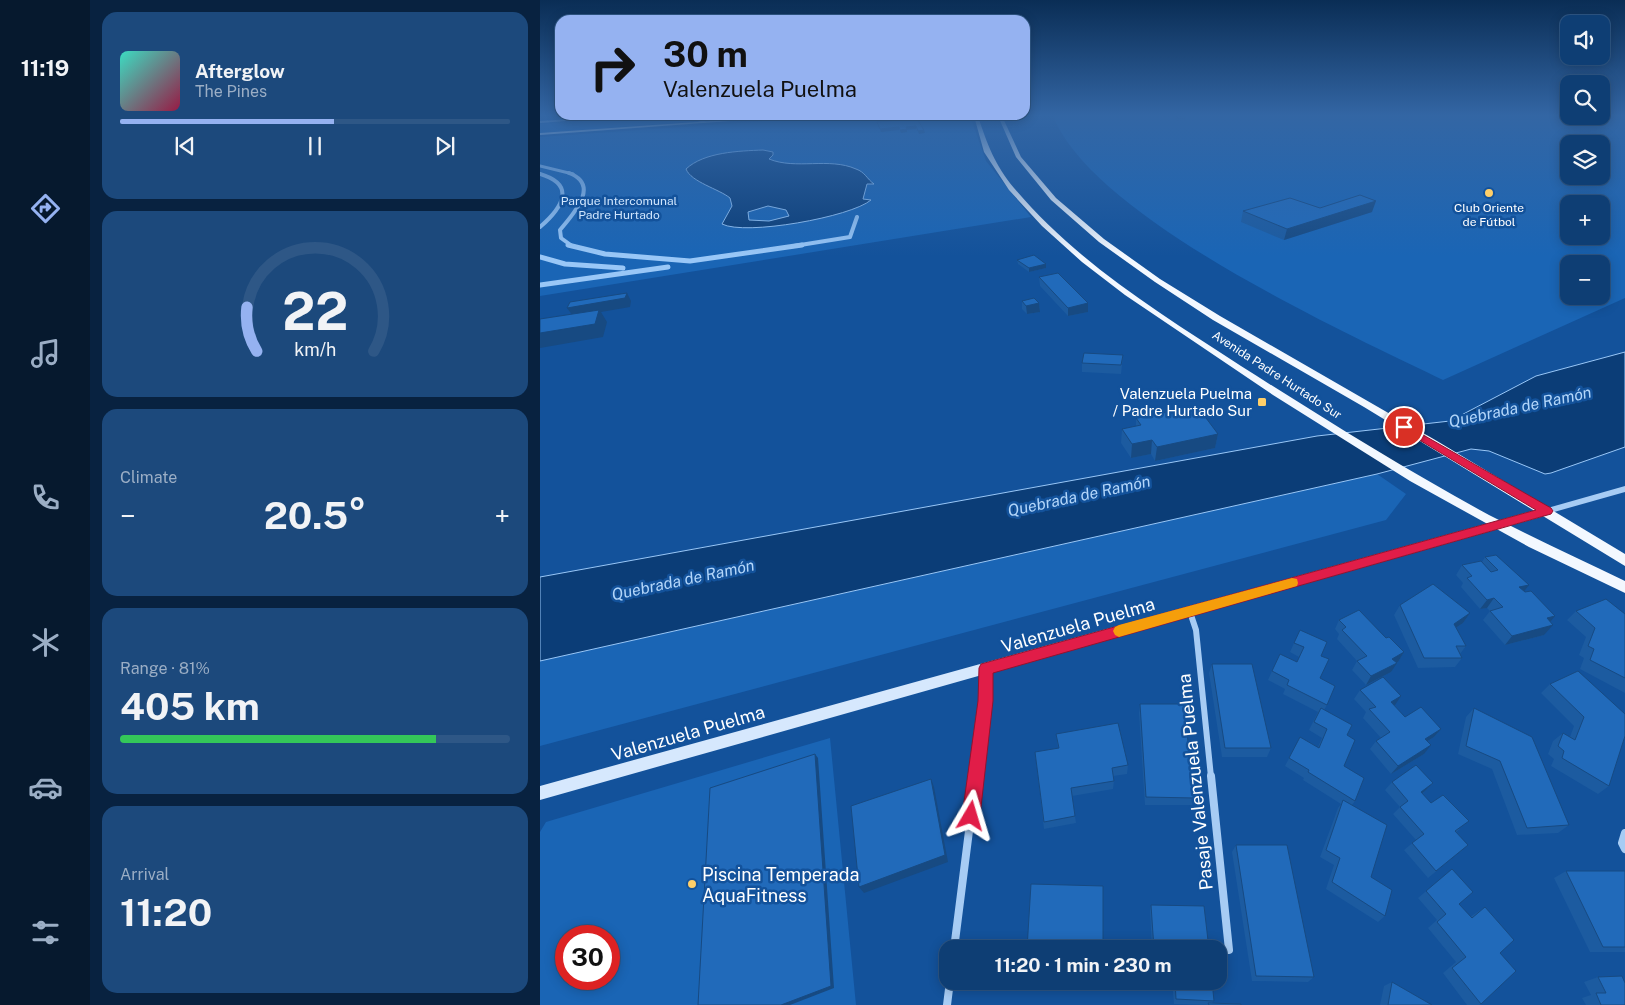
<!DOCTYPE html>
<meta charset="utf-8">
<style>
:root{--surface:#0e3e74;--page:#1c497c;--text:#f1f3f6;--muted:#9baec5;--line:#2e5786;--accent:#95b2f1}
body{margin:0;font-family:"Public Sans",sans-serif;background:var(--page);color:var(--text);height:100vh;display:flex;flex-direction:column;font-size:19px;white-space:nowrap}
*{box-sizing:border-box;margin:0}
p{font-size:16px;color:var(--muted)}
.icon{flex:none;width:28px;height:28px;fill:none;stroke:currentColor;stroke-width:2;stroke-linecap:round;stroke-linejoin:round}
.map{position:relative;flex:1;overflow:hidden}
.sheet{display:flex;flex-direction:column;gap:12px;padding:12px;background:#082240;width:450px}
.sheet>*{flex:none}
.top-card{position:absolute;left:15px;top:15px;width:475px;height:105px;border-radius:15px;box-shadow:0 2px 12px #0003,0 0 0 1px var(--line);background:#95b2f1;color:#111;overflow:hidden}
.buttons{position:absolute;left:1020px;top:15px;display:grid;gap:10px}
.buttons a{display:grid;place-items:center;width:50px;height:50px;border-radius:10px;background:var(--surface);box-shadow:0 2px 12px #0003,0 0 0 1px var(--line);font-size:25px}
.speed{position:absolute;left:15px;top:925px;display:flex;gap:10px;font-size:25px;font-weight:700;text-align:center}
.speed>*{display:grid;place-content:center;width:65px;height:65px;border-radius:50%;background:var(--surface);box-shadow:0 2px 12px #0003,0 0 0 1px var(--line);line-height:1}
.speed .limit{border:8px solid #d22;background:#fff;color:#111}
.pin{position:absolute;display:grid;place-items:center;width:42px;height:42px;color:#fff;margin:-21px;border:2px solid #fff;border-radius:50%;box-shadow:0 1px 5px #0007}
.me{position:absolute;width:55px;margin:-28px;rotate:7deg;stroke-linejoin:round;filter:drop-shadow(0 0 4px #0008)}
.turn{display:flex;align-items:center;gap:18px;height:105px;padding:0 25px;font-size:22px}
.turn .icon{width:65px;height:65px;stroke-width:2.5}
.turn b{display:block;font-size:35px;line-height:42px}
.big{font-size:38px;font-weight:700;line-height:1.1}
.sheet .card{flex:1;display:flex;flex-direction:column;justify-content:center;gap:8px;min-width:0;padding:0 18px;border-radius:15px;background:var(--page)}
.sheet .dial{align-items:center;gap:0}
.dial svg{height:130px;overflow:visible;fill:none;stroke:var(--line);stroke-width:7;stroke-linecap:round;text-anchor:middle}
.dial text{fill:var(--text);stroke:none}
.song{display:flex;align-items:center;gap:15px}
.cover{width:60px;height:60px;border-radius:8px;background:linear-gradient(135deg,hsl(170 70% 55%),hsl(340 70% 35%))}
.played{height:5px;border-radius:2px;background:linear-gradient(90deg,var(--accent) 55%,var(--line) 55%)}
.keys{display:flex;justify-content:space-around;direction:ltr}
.heat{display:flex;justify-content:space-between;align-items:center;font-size:28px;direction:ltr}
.charge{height:8px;border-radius:4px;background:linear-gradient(90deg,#34c759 81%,var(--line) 0)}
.trip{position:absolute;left:399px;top:940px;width:288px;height:50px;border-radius:15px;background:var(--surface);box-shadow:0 2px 12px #0003,0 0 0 1px var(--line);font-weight:700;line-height:50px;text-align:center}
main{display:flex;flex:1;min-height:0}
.tab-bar{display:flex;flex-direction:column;width:90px;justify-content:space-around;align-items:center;background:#06192e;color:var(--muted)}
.tab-bar .icon{width:35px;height:35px}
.tab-bar .selected{color:var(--accent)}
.tab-bar b{font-size:22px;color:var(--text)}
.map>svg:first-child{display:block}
.green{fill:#1a65b5;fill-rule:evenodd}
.water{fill:#0b3d77;stroke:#99c7f7;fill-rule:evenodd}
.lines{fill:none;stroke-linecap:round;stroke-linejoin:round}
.stream-far2{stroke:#99c7f7;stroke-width:3}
.stream-far1{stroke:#99c7f7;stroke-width:4}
.stream{stroke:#99c7f7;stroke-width:5}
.minor-far1{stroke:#a7ccf4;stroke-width:6}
.minor{stroke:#a7ccf4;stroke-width:8}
.tertiary{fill:#a7ccf4;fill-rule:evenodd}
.secondary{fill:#d6e8fd;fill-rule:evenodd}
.primary{fill:#f3f8ff;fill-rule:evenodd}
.wall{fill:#1c5ba0}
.shaded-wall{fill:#174a82}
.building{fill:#216aba;stroke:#174a82}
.route{fill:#e11d48;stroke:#92132f}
.slow{fill:#f59e0b}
.poi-dot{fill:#ffcf69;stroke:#13529b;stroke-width:2}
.labels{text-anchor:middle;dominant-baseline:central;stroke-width:5;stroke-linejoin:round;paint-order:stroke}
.far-park-label{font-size:12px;fill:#cfe5fd;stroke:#13529b}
.far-poi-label{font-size:12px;fill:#fff;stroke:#13529b}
.far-street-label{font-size:12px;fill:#fff;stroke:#13529b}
.poi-label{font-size:15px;fill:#fff;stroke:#13529b;text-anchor:end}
.water-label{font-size:16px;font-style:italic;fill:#b3d6fa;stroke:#13529b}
.near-street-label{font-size:18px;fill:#fff;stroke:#13529b}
.near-poi-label{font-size:18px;fill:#fff;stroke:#13529b;text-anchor:start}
</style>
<main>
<nav class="tab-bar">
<b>11:19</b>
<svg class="icon selected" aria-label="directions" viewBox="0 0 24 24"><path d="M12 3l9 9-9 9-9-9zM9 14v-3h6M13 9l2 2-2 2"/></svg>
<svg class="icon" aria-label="music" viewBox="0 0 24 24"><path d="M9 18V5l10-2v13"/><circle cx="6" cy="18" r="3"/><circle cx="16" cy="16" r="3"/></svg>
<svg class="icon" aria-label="phone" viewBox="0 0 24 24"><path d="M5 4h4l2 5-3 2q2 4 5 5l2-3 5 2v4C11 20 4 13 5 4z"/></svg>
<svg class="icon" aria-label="climate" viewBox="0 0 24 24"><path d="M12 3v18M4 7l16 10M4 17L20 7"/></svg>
<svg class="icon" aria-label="car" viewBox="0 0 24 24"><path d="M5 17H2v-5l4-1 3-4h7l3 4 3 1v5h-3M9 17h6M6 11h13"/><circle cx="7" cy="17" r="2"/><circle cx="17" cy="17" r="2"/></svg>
<svg class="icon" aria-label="filters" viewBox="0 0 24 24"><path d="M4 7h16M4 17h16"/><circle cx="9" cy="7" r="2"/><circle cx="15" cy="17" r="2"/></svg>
</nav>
<section class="sheet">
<div class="card">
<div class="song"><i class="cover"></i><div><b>Afterglow</b><p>The Pines</p></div></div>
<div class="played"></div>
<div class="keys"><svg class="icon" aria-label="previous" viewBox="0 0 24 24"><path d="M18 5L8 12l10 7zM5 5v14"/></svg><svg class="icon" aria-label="pause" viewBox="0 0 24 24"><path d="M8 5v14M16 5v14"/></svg><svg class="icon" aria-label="next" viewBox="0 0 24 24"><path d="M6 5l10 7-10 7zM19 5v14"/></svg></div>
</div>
<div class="card dial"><svg viewBox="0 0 100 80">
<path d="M14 69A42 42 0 1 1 86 69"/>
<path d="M14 69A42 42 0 0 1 8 42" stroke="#95b2f1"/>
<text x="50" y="56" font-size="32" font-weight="700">22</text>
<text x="50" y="72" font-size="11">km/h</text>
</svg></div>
<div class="card"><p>Climate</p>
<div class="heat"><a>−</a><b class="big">20.5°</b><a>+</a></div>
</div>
<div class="card"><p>Range · 81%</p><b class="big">405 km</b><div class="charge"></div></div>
<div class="card"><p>Arrival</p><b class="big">11:20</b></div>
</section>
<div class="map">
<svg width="1085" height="1005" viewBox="0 0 1085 1005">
<rect width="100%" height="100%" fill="#13529b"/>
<!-- green -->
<path class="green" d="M119,116H134L154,121L0,133V124Z
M298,116H430L446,161L491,217L0,296V137Z
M513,116H1085V298L903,380C804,332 553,218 513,116ZM1029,144H1061V176H1029ZM1029,204H1061V236H1029ZM1029,264H1061V296H1029Z
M837,474L866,494L846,520L0,746V661Z
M290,738L316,1005H0V832L6,822ZM26,936H69V979H26Z"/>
<!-- water -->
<path class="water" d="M223,150L233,152V155L229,159C256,170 289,157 316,169C325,172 327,179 334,184H327L323,199L331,200C311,217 205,236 182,224L192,206L190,198C179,189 151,182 146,169C164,152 199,151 223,150ZM228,206L246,210L249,216L229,221L209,220L208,212Z
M1085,352V447L1011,473L1005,474L949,451L931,449L837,474L0,661V577L777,436L910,421L996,376Z"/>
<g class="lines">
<!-- stream-far2 -->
<path class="stream-far2" d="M0,166L33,174"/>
<!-- stream-far1 -->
<path class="stream-far1" d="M29,173C61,185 33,214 20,230L21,238L32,246
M0,174C37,185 22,208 0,227
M254,246L310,237L317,217"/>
<!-- stream -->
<path class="stream" d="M28,245L65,254L150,261L262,245
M0,257L25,264L83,268
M0,285L128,267"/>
<!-- minor-far1 -->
<path class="minor-far1" d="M650,612L656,630L671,777
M436,777L446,701V669"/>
<!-- minor -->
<path class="minor" d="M671,776L689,950
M1085,833L1082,843L1085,849
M414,949L436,776
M407,1005L410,981"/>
<!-- tertiary -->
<path class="tertiary" d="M1085,486V492L1007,514L1003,511L1004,509Z"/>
<!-- secondary -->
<path class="secondary" d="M143,116H147L167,122L164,123Z
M167,116H171L182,121L179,122Z
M1007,507L1011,508L1012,511L1011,514L0,800V786Z"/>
<!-- primary -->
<path class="primary" d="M75,116H91L0,123V121Z
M243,116H259L0,135V133Z
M434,116H438C447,144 455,165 474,188C536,262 621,314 701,366C783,418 864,469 949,515C994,538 1039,559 1085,581V593L989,547L870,481L733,395L585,295L542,262L502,226L469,190L444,152Z
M458,116H462L481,157L516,198L564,239L620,279L680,316L897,441L1085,554V566L824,407L673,320L615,282L559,242L511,200L476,157Z"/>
</g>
<!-- wall -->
<path class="wall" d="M622,116H632L623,117Z
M634,116H643L645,118V120L637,121Z
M780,208L832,212L744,240L701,222L703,211Z
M477,260L506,264V268L489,272L478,264Z
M499,277L548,303V312L528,316L500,286Z
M482,301L499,303L500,312L487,314L482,309Z
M583,355L581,374L542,372V363Z
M596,418L678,434L675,448L615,461L611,454L591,458L581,443L582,429L596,426Z
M945,557L984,591L1010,622L1004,635L965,645L943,620L950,611L947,608L940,609L921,587L923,583L916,575L922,565L942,562Z
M860,605L930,613L923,623L916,628L926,646L920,654L922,658L915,667L878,668L854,615Z
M1036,611L1085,614V693L1040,669L1044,658L1039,655L1046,637L1027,620Z
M799,620L846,638L864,652L858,662L856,663L851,672L826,685L812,670L817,661L797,639L799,634L795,629Z
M754,643L781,656L780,678L787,705L784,710L807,735L804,766L815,801L812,805L831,877L845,916L838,922L786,889L794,865L780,857L798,808L801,804L763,780L764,778L745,766L760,737L778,747L782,738L769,730L778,712L743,694L745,689L728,680L732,671L757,662L759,657L750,652Z
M672,664L731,748L727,757H682L669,673Z
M1038,671L1069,786L1058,794L1011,766L1014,759L1008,754L1013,741L1023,733L1030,737L1034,726L1001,693L1010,684Z
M820,690L861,696L854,705L865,717L901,729L894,737L888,741L884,754L851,774L830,749L836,741L841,738L823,718L826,712L814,699Z
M600,704L654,798L652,805H605L599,713Z
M934,708L1029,825L1018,833L977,835L952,769L918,754L926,717Z
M516,734L588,765L587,774L573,776L574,781L573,789L532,796L535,816L536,823L504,829L495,752L518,748Z
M852,782L893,783L882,794L891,803L920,829L916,832L928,845L888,878L864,850L876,840L853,814L860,807L845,790Z
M696,845L774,977L768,982L712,981L692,852Z
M912,869L919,904L930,917L945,907L960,953L941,1004L939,1005H927L903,973L916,962L888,928L897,920L878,898Z
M1026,871H1085V952H1050L1014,878Z
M611,905L669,949H612L610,911Z
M1058,977L1085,1005H1046L1042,998L1051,995L1044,982Z
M632,981H672L674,1001L672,1003L701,1005H667L634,1004Z
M852,982L892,1005H840L844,986Z"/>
<!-- shaded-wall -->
<path class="shaded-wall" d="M376,126V129L367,130V132L361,133L360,130L366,127Z
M359,127V130L341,132L340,129Z
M384,130L385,133L379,134L378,131Z
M836,201L832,212L744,240L747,229Z
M506,264V268L489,272V268Z
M87,293L91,301L90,307L61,312L67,322L63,337L0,348V333L33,316L27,308Z
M499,303L500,312L487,314L486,306Z
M548,303V312L528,316V308Z
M678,434L675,448L615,461L617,447Z
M612,440L611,454L591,458L592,444Z
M989,585L982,594L979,587Z
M954,598L947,608L940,609L947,600Z
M930,613L923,623L908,633L914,624Z
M1015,616L1007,626V618Z
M1013,625L1004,635L965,645L972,636Z
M864,652L858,662L846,668L852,659Z
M857,663L851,672L826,685L831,676Z
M861,696L855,705L844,710L851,702Z
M901,729L894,737L878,747L885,739Z
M891,745L884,754L851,774L858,766Z
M275,754L278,758L294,988L250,1005H241Z
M391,779L394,787L408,862L324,893L319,887Z
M893,783L885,791L874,800L881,792Z"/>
<!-- building -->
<path class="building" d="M636,116H643L645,118H638Z
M377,119L384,130L378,131L376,126L366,127L367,129L360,130L359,127L340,129L337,122Z
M820,195L836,201L747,229L703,211L750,198L780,208Z
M494,255L506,264L489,268L477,260Z
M518,273L548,303L528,308L499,277Z
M87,293L85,298L27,308L30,302Z
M494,298L499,303L486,306L482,301Z
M59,310L55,324L0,333V319Z
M544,353L583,355L581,365L542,363Z
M657,406L678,434L617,447L612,440L592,444L582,429L601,425L596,418Z
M956,555L989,585L979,587L985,592L991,591L1015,616L1007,618L1013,625L972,636L950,611L963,607L954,598L947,600L927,578L932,576L922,565L941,561L951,572L958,570L945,557Z
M893,584L930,613L914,624L926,646H916L922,658H884L860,605Z
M1066,599L1085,614V678L1050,660L1054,649L1048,646L1055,628L1036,611Z
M819,610L846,638L849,637L864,652L852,659L857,663L831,676L817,661L827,656L802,630L806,627L799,620Z
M760,630L787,642L781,656L789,659L780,678L795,686L787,705L747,685L749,680L732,671L740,654L757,662L764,647L754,643Z
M672,664H712L731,748H685Z
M1038,671L1085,714V736L1069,786L1022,758L1024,751L1018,746L1023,733L1035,740L1044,717L1010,684Z
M843,677L861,696L851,702L865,717L881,707L901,729L885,739L891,745L858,766L836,741L850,732L829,709L836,707L820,690Z
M600,704H644L654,798L606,797Z
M781,708L812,725L807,735L815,740L804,766L824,778L815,801L768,772L769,770L749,758L760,737L779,748L787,729L774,722Z
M934,708L992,737L1029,825L987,828L960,761L926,746Z
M578,723L588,765L572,768L574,781L531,788L535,816L504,822L495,752L519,748L516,734Z
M275,754L291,986L241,1005H158L170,788Z
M876,765L893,783L881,792L891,803L903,795L929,821L915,831L928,845L896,871L872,843L884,834L860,807L868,801L852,782Z
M391,779L405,855L319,887L311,806Z
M803,800L847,825L831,877L852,890L845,916L792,882L800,858L786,850Z
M696,845H747L774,977L716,976Z
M912,869L933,892L919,904L932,918L945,907L974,940L960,953L976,971L941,1004L912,968L926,957L897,922L906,914L886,891Z
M1026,871H1085V947H1063Z
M491,884L563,886V949H487Z
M611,905L664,906L669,949H614Z
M1082,976L1085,983V1005H1061L1056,993H1066L1058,977Z
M635,981H672L674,1001L636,999Z
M852,982L892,1005H848Z
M668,1003L701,1004V1005H669Z"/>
<!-- sky -->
<linearGradient id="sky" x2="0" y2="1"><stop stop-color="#0a2d55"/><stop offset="0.45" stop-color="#3366a4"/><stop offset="1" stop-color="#3366a4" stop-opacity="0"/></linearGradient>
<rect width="1085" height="256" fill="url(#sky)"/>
<!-- route -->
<path class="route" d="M864,424L1011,508L1013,511L1011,514L453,673V701L440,816L437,822L431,824L425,822L422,816L438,701L439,668L441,664L996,510L861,429L859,427Z"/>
<!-- slow -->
<path class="slow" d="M752,578L757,579L758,583L757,586L579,637L575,635L573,631L575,627L579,625Z"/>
<!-- markers -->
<g class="poi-dot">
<circle cx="949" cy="193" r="5"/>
<rect x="717" y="397" width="10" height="10" rx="2.5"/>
<circle cx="152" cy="884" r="5"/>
</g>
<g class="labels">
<!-- far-park labels -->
<g class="far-park-label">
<text x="79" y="201">Parque Intercomunal<tspan x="79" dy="14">Padre Hurtado</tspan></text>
</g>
<!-- far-poi labels -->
<g class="far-poi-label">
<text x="949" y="208">Club Oriente<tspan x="949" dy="14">de Fútbol</tspan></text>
</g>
<!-- far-street labels -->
<g class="far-street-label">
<text transform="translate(737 375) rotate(33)">Avenida Padre Hurtado Sur</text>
</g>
<!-- poi labels -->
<g class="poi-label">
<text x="712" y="393">Valenzuela Puelma<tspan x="712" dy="17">/ Padre Hurtado Sur</tspan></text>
</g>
<!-- water labels -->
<g class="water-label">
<text transform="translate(980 407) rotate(-12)">Quebrada de Ramón</text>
<text transform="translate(539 496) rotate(-12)">Quebrada de Ramón</text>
<text transform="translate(143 580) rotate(-12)">Quebrada de Ramón</text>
</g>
<!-- near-street labels -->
<g class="near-street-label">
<text transform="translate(538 625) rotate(-16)">Valenzuela Puelma</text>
<text transform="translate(148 733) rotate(-16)">Valenzuela Puelma</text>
<text transform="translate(655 782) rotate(-96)">Pasaje Valenzuela Puelma</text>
</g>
<!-- near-poi labels -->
<g class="near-poi-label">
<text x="162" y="874">Piscina Temperada<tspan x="162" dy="21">AquaFitness</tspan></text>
</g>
</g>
</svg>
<div class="buttons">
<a><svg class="icon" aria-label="sound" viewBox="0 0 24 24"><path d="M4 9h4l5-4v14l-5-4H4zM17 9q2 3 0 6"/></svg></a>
<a><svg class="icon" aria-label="search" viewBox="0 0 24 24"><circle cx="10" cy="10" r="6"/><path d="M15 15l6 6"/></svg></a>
<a><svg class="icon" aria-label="layers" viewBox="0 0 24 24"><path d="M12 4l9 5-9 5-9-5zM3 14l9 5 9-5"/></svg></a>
<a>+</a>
<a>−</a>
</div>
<div class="speed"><div class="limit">30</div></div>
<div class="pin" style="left:864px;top:427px;background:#d93025"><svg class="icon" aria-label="arrive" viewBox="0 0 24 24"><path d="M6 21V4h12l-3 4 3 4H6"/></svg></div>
<svg class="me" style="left:431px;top:816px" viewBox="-20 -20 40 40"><path d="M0-17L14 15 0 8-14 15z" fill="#e11d48" stroke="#fff" stroke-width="4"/></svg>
<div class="trip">11:20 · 1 min · 230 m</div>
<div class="top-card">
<div class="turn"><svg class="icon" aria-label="right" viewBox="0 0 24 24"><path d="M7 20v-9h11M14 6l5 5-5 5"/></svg><div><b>30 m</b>Valenzuela Puelma</div></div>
</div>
</div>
</main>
